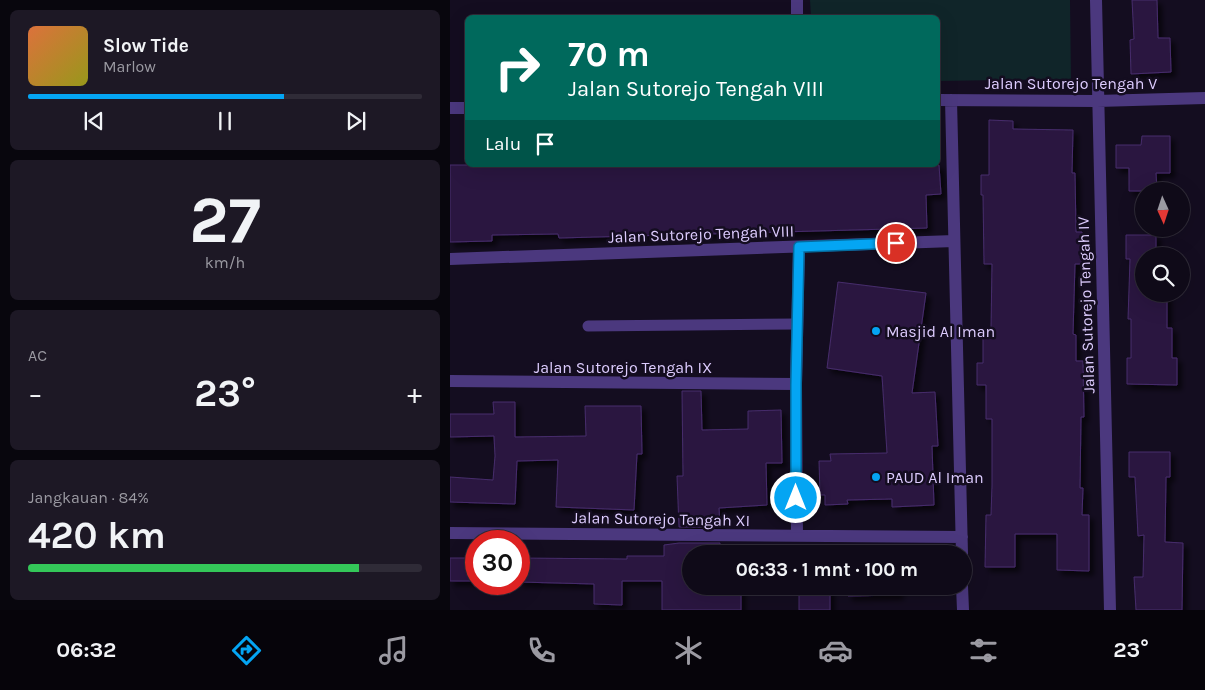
<!DOCTYPE html>
<html lang="id">
<meta charset="utf-8">
<style>
:root{--surface:#0f0a18;--page:#1d1825;--text:#f1f3f6;--muted:#9b9aa2;--line:#2f2b37;--accent:#04a5f3}
body{margin:0;font-family:Karla,sans-serif;background:var(--page);color:var(--text);height:100vh;display:flex;flex-direction:column;font-size:19px;white-space:nowrap}
*{box-sizing:border-box;margin:0}
p{font-size:16px;color:var(--muted)}
.icon{flex:none;width:28px;height:28px;fill:none;stroke:currentColor;stroke-width:2;stroke-linecap:round;stroke-linejoin:round}
.map{position:relative;flex:1;overflow:hidden}
.side{display:flex;flex-direction:column;gap:10px;padding:10px;background:#08060d;width:450px}
.side>*{flex:none}
.top-card{position:absolute;left:15px;top:15px;width:475px;height:152px;border-radius:8px;box-shadow:0 5px 20px #0002,0 0 0 1px var(--line);background:#00695c;color:#fff;overflow:hidden}
.needle{width:32px;rotate:177deg}
.buttons{position:absolute;left:685px;top:182px;display:grid;gap:10px}
.buttons a{display:grid;place-items:center;width:55px;height:55px;border-radius:50%;background:var(--surface);box-shadow:0 5px 20px #0002,0 0 0 1px var(--line);font-size:25px}
.speed{position:absolute;left:15px;top:530px;display:flex;gap:10px;font-size:25px;font-weight:700;text-align:center}
.speed>*{display:grid;place-content:center;width:65px;height:65px;border-radius:50%;background:var(--surface);box-shadow:0 5px 20px #0002,0 0 0 1px var(--line);line-height:1}
.speed .limit{border:8px solid #d22;background:#fff;color:#111}
.pin{position:absolute;display:grid;place-items:center;width:42px;height:42px;color:#fff;margin:-21px;border:2px solid #fff;border-radius:50%;box-shadow:0 1px 5px #0007}
.me{position:absolute;width:55px;margin:-28px;rotate:0deg;stroke-linejoin:round;filter:drop-shadow(0 0 4px #0008)}
.turn{display:flex;align-items:center;gap:18px;height:105px;padding:0 20px;font-size:22px}
.turn .icon{width:65px;height:65px;stroke-width:2.5}
.turn b{display:block;font-size:35px;line-height:42px}
.then{display:flex;align-items:center;height:48px;padding:0 20px;background:#0003;gap:10px;font-size:19px}
.big{font-size:38px;font-weight:700;line-height:1.1}
.side .card{flex:1;display:flex;flex-direction:column;justify-content:center;gap:8px;min-width:0;padding:0 18px;border-radius:8px;background:var(--page)}
.side .dial{align-items:center;gap:0}
.dial b{font-size:65px;line-height:1}
.song{display:flex;align-items:center;gap:15px}
.cover{width:60px;height:60px;border-radius:8px;background:linear-gradient(135deg,hsl(20 70% 55%),hsl(60 70% 35%))}
.played{height:5px;border-radius:2px;background:linear-gradient(90deg,var(--accent) 65%,var(--line) 65%)}
.keys{display:flex;justify-content:space-around;direction:ltr}
.heat{display:flex;justify-content:space-between;align-items:center;font-size:28px;direction:ltr}
.charge{height:8px;border-radius:4px;background:linear-gradient(90deg,#34c759 84%,var(--line) 0)}
.trip{position:absolute;left:232px;top:545px;width:290px;height:50px;border-radius:25px;background:var(--surface);box-shadow:0 5px 20px #0002,0 0 0 1px var(--line);font-weight:700;line-height:50px;text-align:center}
.tabs{display:flex;height:80px;justify-content:space-around;align-items:center;background:#06040a;color:var(--muted)}
.tabs .icon{width:35px;height:35px}
.tabs .selected{color:var(--accent)}
.tabs b{font-size:22px;color:var(--text)}
main{display:flex;flex:1;min-height:0}
.map>svg:first-child{display:block}
.green{fill:#102529}
.building{fill:#2a1940;stroke:#472c6c;filter:url(#shadow)}
.lines{fill:none;stroke-linecap:round;stroke-linejoin:round}
.service{stroke:#4b387e;stroke-width:11}
.minor{stroke:#4b387e;stroke-width:12}
.route-casing{stroke:#036b9e;stroke-width:12}
.route{stroke:#04a5f3;stroke-width:9}
.poi-dot{fill:#04a5f3;stroke:#140d20;stroke-width:2}
.labels{text-anchor:middle;dominant-baseline:central;stroke-width:5;stroke-linejoin:round;paint-order:stroke}
.street-label{font-size:16px;fill:#ddccfe;stroke:#140d20}
.poi-label{font-size:16px;fill:#ddccfe;stroke:#140d20;text-anchor:start}
</style>
<main>
<section class="side">
<div class="card">
<div class="song"><i class="cover"></i><div><b>Slow Tide</b><p>Marlow</p></div></div>
<div class="played"></div>
<div class="keys"><svg class="icon" aria-label="previous" viewBox="0 0 24 24"><path d="M18 5L8 12l10 7zM5 5v14"/></svg><svg class="icon" aria-label="pause" viewBox="0 0 24 24"><path d="M8 5v14M16 5v14"/></svg><svg class="icon" aria-label="next" viewBox="0 0 24 24"><path d="M6 5l10 7-10 7zM19 5v14"/></svg></div>
</div>
<div class="card dial"><b>27</b><p>km/h</p></div>
<div class="card"><p>AC</p>
<div class="heat"><a>−</a><b class="big">23°</b><a>+</a></div>
</div>
<div class="card"><p>Jangkauan · 84%</p><b class="big">420 km</b><div class="charge"></div></div>
</section>
<div class="map">
<svg width="755" height="610" viewBox="0 0 755 610">
<defs>
<filter id="shadow"><feDropShadow dx="4.5" dy="4.5" stdDeviation="2.5" flood-color="#0009"/></filter>
</defs>
<rect width="100%" height="100%" fill="#140d20"/>
<!-- green -->
<path class="green" d="M360,0H620L621,79L488,81V18L361,17Z"/>
<!-- building -->
<path class="building" d="M682,0H707L708,38H720L721,72L681,74L680,40L684,39Z
M539,120L563,121V129L623,130L622,173H625L626,232H632V264H625L623,334L626,335V361H633L634,417H631L630,488H633L632,515H639V571L607,570V534H565V567H535L536,515H541L542,485V419H536V385H527V363H533V329H541L542,264H534L533,195H531V175H539Z
M692,136H720V173H706L707,191H679V168H666V145H691Z
M0,165H489L491,194L476,195L477,228L109,238L108,234L42,235V241L0,242Z
M676,235H706V256H694V294H717V328H722V358H727V385L677,384V358H681V319H678L680,259H676Z
M388,282L476,293L462,393L485,392L488,446H482L484,505L442,507V499L397,500L398,504L375,505V495H370L369,461H381L380,454L437,453L432,376L377,368Z
M232,391H251L252,430L298,429V411L331,410L332,463H316L317,505L269,508L270,527H229L227,476H233Z
M43,402H65V437L136,436L135,406H191L192,454H187L184,510L106,507L108,460L67,461L65,504L0,502V477L43,480L45,456L44,436L0,437V414H44Z
M679,452H720V477H716L715,542L733,543L732,610H686L684,577H693L694,535L688,536L685,477H679Z
M229,543H270V554H241V586H291V610H212V581H172V605L144,604V584L69,582V558L177,559V556H214V545Z
M0,558H26V581H0Z
M349,586H380V610H349Z
M398,586H492V588L449,589V595L398,596Z"/>
<g class="lines">
<!-- service -->
<path class="service" d="M138,326L347,324"/>
<!-- minor -->
<path class="minor" d="M347,0V18
M646,0L660,610
M488,100L647,101L755,98
M501,100L512,554
M0,108H18
M0,259L504,241
M0,381L346,384
M0,533L512,537
M347,536L346,384L349,247
M512,586L513,610"/>
</g>
<g class="lines">
<!-- route casing -->
<g class="route-casing">
<path id="route" d="M346,498V384L349,247L446,243"/>
</g>
<!-- route -->
<use href="#route" class="route"/>
</g>
<!-- markers -->
<g class="poi-dot">
<circle cx="426" cy="331" r="5"/>
<circle cx="426" cy="477" r="5"/>
</g>
<g class="labels">
<!-- street labels -->
<g class="street-label">
<text x="621" y="83">Jalan Sutorejo Tengah V</text>
<text transform="translate(251 234) rotate(-2)">Jalan Sutorejo Tengah VIII</text>
<text transform="translate(636 305) rotate(-92)">Jalan Sutorejo Tengah IV</text>
<text x="173" y="367">Jalan Sutorejo Tengah IX</text>
<text transform="translate(211 519) rotate(1)">Jalan Sutorejo Tengah XI</text>
</g>
<!-- poi labels -->
<g class="poi-label">
<text x="436" y="331">Masjid Al Iman</text>
<text x="436" y="477">PAUD Al Iman</text>
</g>
</g>
</svg>
<div class="buttons">
<a><svg class="needle" viewBox="-14 -14 28 28"><path d="M0-13l5 13h-10z" fill="#e53935"/><path d="M0 13l5-13h-10z" fill="#9b9aa2"/></svg></a>
<a><svg class="icon" aria-label="search" viewBox="0 0 24 24"><circle cx="10" cy="10" r="6"/><path d="M15 15l6 6"/></svg></a>
</div>
<div class="speed"><div class="limit">30</div></div>
<div class="pin" style="left:446px;top:243px;background:#d93025"><svg class="icon" aria-label="arrive" viewBox="0 0 24 24"><path d="M6 21V4h12l-3 4 3 4H6"/></svg></div>
<svg class="me" style="left:346px;top:498px" viewBox="-20 -20 40 40"><circle r="17" fill="#04a5f3" stroke="#fff" stroke-width="3"/><path d="M0-11L8 9 0 5-8 9z" fill="#fff"/></svg>
<div class="trip">06:33 · 1 mnt · 100 m</div>
<div class="top-card">
<div class="turn"><svg class="icon" aria-label="right" viewBox="0 0 24 24"><path d="M7 20v-9h11M14 6l5 5-5 5"/></svg><div><b>70 m</b>Jalan Sutorejo Tengah VIII</div></div>
<div class="then">Lalu<svg class="icon" aria-label="arrive" viewBox="0 0 24 24"><path d="M6 21V4h12l-3 4 3 4H6"/></svg></div>
</div>
</div>
</main>
<nav class="tabs">
<b>06:32</b>
<svg class="icon selected" aria-label="directions" viewBox="0 0 24 24"><path d="M12 3l9 9-9 9-9-9zM9 14v-3h6M13 9l2 2-2 2"/></svg>
<svg class="icon" aria-label="music" viewBox="0 0 24 24"><path d="M9 18V5l10-2v13"/><circle cx="6" cy="18" r="3"/><circle cx="16" cy="16" r="3"/></svg>
<svg class="icon" aria-label="phone" viewBox="0 0 24 24"><path d="M5 4h4l2 5-3 2q2 4 5 5l2-3 5 2v4C11 20 4 13 5 4z"/></svg>
<svg class="icon" aria-label="climate" viewBox="0 0 24 24"><path d="M12 3v18M4 7l16 10M4 17L20 7"/></svg>
<svg class="icon" aria-label="car" viewBox="0 0 24 24"><path d="M5 17H2v-5l4-1 3-4h7l3 4 3 1v5h-3M9 17h6M6 11h13"/><circle cx="7" cy="17" r="2"/><circle cx="17" cy="17" r="2"/></svg>
<svg class="icon" aria-label="filters" viewBox="0 0 24 24"><path d="M4 7h16M4 17h16"/><circle cx="9" cy="7" r="2"/><circle cx="15" cy="17" r="2"/></svg>
<b>23°</b>
</nav>
